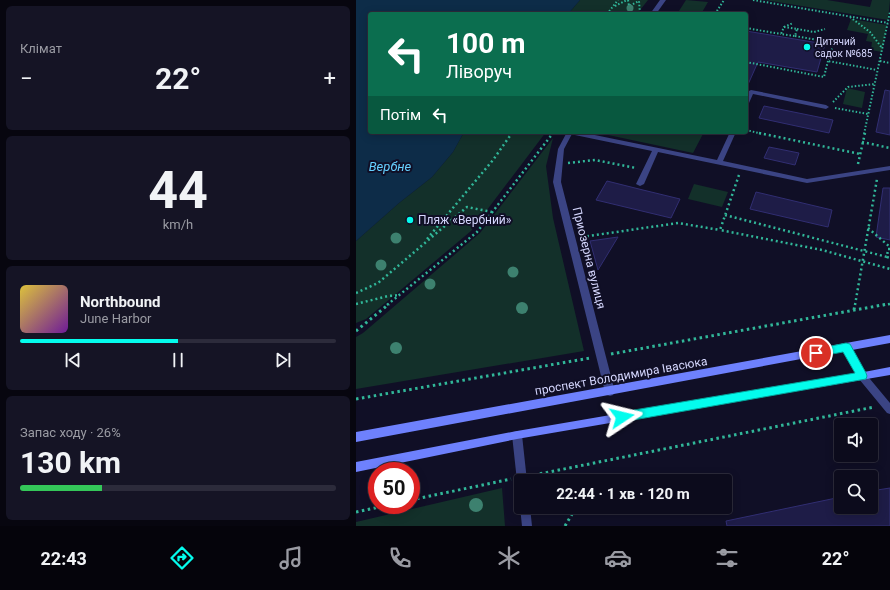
<!DOCTYPE html>
<html lang="uk">
<meta charset="utf-8">
<style>
:root{--surface:#0c0b1c;--page:#151425;--text:#f1f3f6;--muted:#9a9ba3;--line:#2c2b3b;--accent:#04fced}
body{margin:0;font-family:Roboto,sans-serif;background:var(--page);color:var(--text);height:100vh;display:flex;flex-direction:column;font-size:15px;white-space:nowrap}
*{box-sizing:border-box;margin:0}
p{font-size:13px;color:var(--muted)}
.icon{flex:none;width:22px;height:22px;fill:none;stroke:currentColor;stroke-width:2;stroke-linecap:round;stroke-linejoin:round}
.map{position:relative;flex:1;overflow:hidden}
.drawer{display:flex;flex-direction:column;gap:6px;padding:6px;background:#07060f;width:356px}
.drawer>*{flex:none}
.hud{position:absolute;left:12px;top:12px;width:380px;height:122px;border-radius:4px;box-shadow:0 2px 10px #0003,0 0 0 1px var(--line);background:#0b6e4f;color:#fff;overflow:hidden}
.tools{position:absolute;left:478px;top:418px;display:grid;gap:8px}
.tools a{display:grid;place-items:center;width:44px;height:44px;border-radius:4px;background:var(--surface);box-shadow:0 2px 10px #0003,0 0 0 1px var(--line);font-size:20px}
.speed{position:absolute;left:12px;top:462px;display:flex;gap:8px;font-size:20px;font-weight:700;text-align:center}
.speed>*{display:grid;place-content:center;width:52px;height:52px;border-radius:50%;background:var(--surface);box-shadow:0 2px 10px #0003,0 0 0 1px var(--line);line-height:1}
.speed .limit{border:6px solid #d22;background:#fff;color:#111}
.pin{position:absolute;display:grid;place-items:center;width:34px;height:34px;color:#fff;margin:-17px;border:2px solid #fff;border-radius:50%;box-shadow:0 1px 4px #0007}
.me{position:absolute;width:44px;margin:-22px;rotate:80deg;stroke-linejoin:round;filter:drop-shadow(0 0 3px #0008)}
.turn{display:flex;align-items:center;gap:14px;height:84px;padding:0 12px;font-size:18px}
.turn .icon{width:52px;height:52px;stroke-width:2.5}
.turn b{display:block;font-size:28px;line-height:34px}
.then{display:flex;align-items:center;height:38px;padding:0 12px;background:#0003;gap:8px;font-size:15px}
.big{font-size:30px;font-weight:700;line-height:1.1}
.drawer .card{flex:1;display:flex;flex-direction:column;justify-content:center;gap:6px;min-width:0;padding:0 14px;border-radius:6px;background:var(--page)}
.drawer .dial{align-items:center;gap:0}
.dial b{font-size:52px;line-height:1}
.song{display:flex;align-items:center;gap:12px}
.cover{width:48px;height:48px;border-radius:6px;background:linear-gradient(135deg,hsl(50 70% 55%),hsl(280 70% 35%))}
.played{height:4px;border-radius:2px;background:linear-gradient(90deg,var(--accent) 50%,var(--line) 50%)}
.keys{display:flex;justify-content:space-around;direction:ltr}
.heat{display:flex;justify-content:space-between;align-items:center;font-size:22px;direction:ltr}
.charge{height:6px;border-radius:3px;background:linear-gradient(90deg,#34c759 26%,var(--line) 0)}
.trip{position:absolute;left:158px;top:474px;width:218px;height:40px;border-radius:4px;background:var(--surface);box-shadow:0 2px 10px #0003,0 0 0 1px var(--line);font-weight:700;line-height:40px;text-align:center}
.menu{display:flex;height:64px;justify-content:space-around;align-items:center;background:#05040b;color:var(--muted)}
.menu .icon{width:28px;height:28px}
.menu .active{color:var(--accent)}
.menu b{font-size:18px;color:var(--text)}
main{display:flex;flex:1;min-height:0}
.map>svg:first-child{display:block}
.green{fill:#13302a}
.water{fill:#0d2c48}
.building{fill:#1e1c47;stroke:#312e72}
.lines{fill:none;stroke-linecap:round;stroke-linejoin:round}
.path-far2{stroke:#31b799;stroke-width:2;stroke-dasharray:1.5 2;stroke-linecap:butt}
.path-far1{stroke:#31b799;stroke-width:2.5;stroke-dasharray:2 3;stroke-linecap:butt}
.path{stroke:#31b799;stroke-width:3;stroke-dasharray:2.5 3.5;stroke-linecap:butt}
.service{fill:#3b4484;fill-rule:evenodd}
.minor{fill:#3b4484;fill-rule:evenodd}
.secondary{fill:#6e81fd;fill-rule:evenodd}
.tree{fill:#3d816f}
.route{fill:#04fced;stroke:#03a49a}
.poi-dot{fill:#04fced;stroke:#100f26;stroke-width:1.5}
.labels{text-anchor:middle;dominant-baseline:central;stroke-width:4;stroke-linejoin:round;paint-order:stroke}
.far-poi-label{font-size:10px;fill:#d5d7fe;stroke:#100f26;text-anchor:start}
.poi-label{font-size:12px;fill:#d5d7fe;stroke:#100f26;text-anchor:start}
.street-label{font-size:12px;fill:#d5d7fe;stroke:#100f26}
.water-label{font-size:13px;font-style:italic;fill:#65cffd;stroke:#100f26}
</style>
<main>
<section class="drawer">
<div class="card"><p>Клімат</p>
<div class="heat"><a>−</a><b class="big">22°</b><a>+</a></div>
</div>
<div class="card dial"><b>44</b><p>km/h</p></div>
<div class="card">
<div class="song"><i class="cover"></i><div><b>Northbound</b><p>June Harbor</p></div></div>
<div class="played"></div>
<div class="keys"><svg class="icon" aria-label="previous" viewBox="0 0 24 24"><path d="M18 5L8 12l10 7zM5 5v14"/></svg><svg class="icon" aria-label="pause" viewBox="0 0 24 24"><path d="M8 5v14M16 5v14"/></svg><svg class="icon" aria-label="next" viewBox="0 0 24 24"><path d="M6 5l10 7-10 7zM19 5v14"/></svg></div>
</div>
<div class="card"><p>Запас ходу · 26%</p><b class="big">130 km</b><div class="charge"></div></div>
</section>
<div class="map">
<svg width="534" height="526" viewBox="0 0 534 526">
<rect width="100%" height="100%" fill="#100f26"/>
<!-- green -->
<path class="green" d="M224,0H292L281,14H212Z
M330,0L352,2L345,14H321Z
M409,0H471L514,7L516,0H534L532,20Z
M495,19L531,25L526,52L515,50L516,42L510,41L512,34L491,30Z
M491,88L509,92L506,108L487,104Z
M108,132H190L115,231L10,319L0,323V241L43,203L76,177L97,152Z
M238,132H348L337,153Z
M197,138L190,166L197,218L228,351L0,389V337L7,333L124,233Z
M338,184L372,192L366,207L332,199Z
M146,488L149,526H0V522Z"/>
<!-- water -->
<path class="water" d="M0,0H224L212,14H14V132H108L97,152L76,177L43,203L0,241Z"/>
<!-- building -->
<path class="building" d="M390,31L469,44L461,72L402,62L390,89Z
M529,90L534,91V135L520,132Z
M408,106L477,120L473,133L403,118Z
M413,147L443,153L439,165L408,158Z
M251,181L287,190L324,199L315,218L240,200Z
M527,188H534V240L520,237Z
M400,192L476,210L472,227L394,209Z
M262,237L242,270L234,241Z
M534,488V526H371L370,521L485,497V507H515V491Z"/>
<g class="lines">
<!-- path-far2 -->
<path class="path-far2" d="M272,0L273,6L283,1L284,14
M397,0L532,23
M259,6L271,0
M251,14L262,0
M359,14L368,0
M494,17L514,32L526,48
M428,27L441,29L439,36L425,34Z
M428,27L437,23
M390,28L425,34
M441,29L458,32L469,29
M439,36L478,43L472,61L521,70
M524,61L534,63
M390,62L468,77L472,61
M477,102L492,87L519,84
M479,108L512,114
M390,130L407,134
M155,134L156,132
M196,134L197,132
M508,134L534,12"/>
<!-- path-far1 -->
<path class="path-far1" d="M403,133L504,154
M506,142L534,148
M212,163L239,160L280,168
M502,164L509,133
M383,175L364,230L466,250L534,269
M369,215L531,257
M512,228L534,247
M226,237L322,223L364,230
M71,239L137,160L156,133
M534,249H532L531,257L534,258
M0,293L22,283L111,207L136,212
M0,304L32,296L44,295
M31,305L121,232L197,133
M499,305L521,179
M527,305L534,304"/>
<!-- path -->
<path class="path" d="M498,310L499,304
M0,331L33,304
M255,354L532,304
M0,399L234,358
M178,475L518,407
M55,500L155,479
M0,512L33,505
M209,526L219,509"/>
<!-- service -->
<path class="service" d="M395,90L470,105L473,107L470,109L397,94L393,103L390,105V96L393,91Z
M211,132H224L361,160L374,132H380L367,161L451,179L534,166V170L451,183L302,152L288,184L284,186L280,184L296,151L214,134Z
M506,372L509,373L534,403V414L531,413L503,379L501,376L503,373Z
M161,431L165,432L166,435L171,481H165V486L162,485L161,481L156,435L157,432Z
M165,504V507H174L176,526H166L164,507Z"/>
<!-- minor -->
<path class="minor" d="M304,0H310L300,14H294Z
M211,132H217L208,149L205,182L259,392L257,395L254,396L251,395L249,392L197,182L202,149Z"/>
<!-- secondary -->
<path class="secondary" d="M534,335V343L496,350L508,372L534,367V375L161,439L0,472V462L161,431L500,373L488,351L0,442V432Z"/>
</g>
<!-- trees -->
<g class="tree">
<circle cx="274" cy="8" r="3.5"/>
<circle cx="40" cy="238" r="5.5"/>
<circle cx="25" cy="265" r="5.5"/>
<circle cx="157" cy="272" r="5.5"/>
<circle cx="74" cy="284" r="5.5"/>
<circle cx="166" cy="308" r="6"/>
<circle cx="40" cy="348" r="6"/>
<circle cx="120" cy="505" r="7"/>
</g>
<!-- route -->
<path class="route" d="M490,343L494,344L510,373L511,376L510,379L266,422L262,421L260,417L262,414L266,412L499,373L487,352L460,357L455,353L460,349Z"/>
<!-- markers -->
<g class="poi-dot">
<circle cx="451" cy="47" r="4"/>
<circle cx="54" cy="220" r="4"/>
</g>
<g class="labels">
<!-- far-poi labels -->
<g class="far-poi-label">
<text x="459" y="41">Дитячий<tspan x="459" dy="12">садок №685</tspan></text>
</g>
<!-- poi labels -->
<g class="poi-label">
<text x="62" y="220">Пляж «Вербний»</text>
</g>
<!-- street labels -->
<g class="street-label">
<text transform="translate(233 258) rotate(76)">Приозерна вулиця</text>
<text transform="translate(265 376) rotate(-10)">проспект Володимира Івасюка</text>
</g>
<!-- water labels -->
<g class="water-label">
<text x="34" y="166">Вербне</text>
</g>
</g>
</svg>
<div class="tools">
<a><svg class="icon" aria-label="sound" viewBox="0 0 24 24"><path d="M4 9h4l5-4v14l-5-4H4zM17 9q2 3 0 6"/></svg></a>
<a><svg class="icon" aria-label="search" viewBox="0 0 24 24"><circle cx="10" cy="10" r="6"/><path d="M15 15l6 6"/></svg></a>
</div>
<div class="speed"><div class="limit">50</div></div>
<div class="pin" style="left:460px;top:353px;background:#d93025"><svg class="icon" aria-label="arrive" viewBox="0 0 24 24"><path d="M6 21V4h12l-3 4 3 4H6"/></svg></div>
<svg class="me" style="left:266px;top:417px" viewBox="-20 -20 40 40"><path d="M0-17L14 15 0 8-14 15z" fill="#04fced" stroke="#fff" stroke-width="4"/></svg>
<div class="trip">22:44 · 1 хв · 120 m</div>
<div class="hud">
<div class="turn"><svg class="icon" aria-label="left" viewBox="0 0 24 24"><path d="M17 20v-9H6M10 6l-5 5 5 5"/></svg><div><b>100 m</b>Ліворуч</div></div>
<div class="then">Потім<svg class="icon" aria-label="left" viewBox="0 0 24 24"><path d="M17 20v-9H6M10 6l-5 5 5 5"/></svg></div>
</div>
</div>
</main>
<nav class="menu">
<b>22:43</b>
<svg class="icon active" aria-label="directions" viewBox="0 0 24 24"><path d="M12 3l9 9-9 9-9-9zM9 14v-3h6M13 9l2 2-2 2"/></svg>
<svg class="icon" aria-label="music" viewBox="0 0 24 24"><path d="M9 18V5l10-2v13"/><circle cx="6" cy="18" r="3"/><circle cx="16" cy="16" r="3"/></svg>
<svg class="icon" aria-label="phone" viewBox="0 0 24 24"><path d="M5 4h4l2 5-3 2q2 4 5 5l2-3 5 2v4C11 20 4 13 5 4z"/></svg>
<svg class="icon" aria-label="climate" viewBox="0 0 24 24"><path d="M12 3v18M4 7l16 10M4 17L20 7"/></svg>
<svg class="icon" aria-label="car" viewBox="0 0 24 24"><path d="M5 17H2v-5l4-1 3-4h7l3 4 3 1v5h-3M9 17h6M6 11h13"/><circle cx="7" cy="17" r="2"/><circle cx="17" cy="17" r="2"/></svg>
<svg class="icon" aria-label="filters" viewBox="0 0 24 24"><path d="M4 7h16M4 17h16"/><circle cx="9" cy="7" r="2"/><circle cx="15" cy="17" r="2"/></svg>
<b>22°</b>
</nav>
